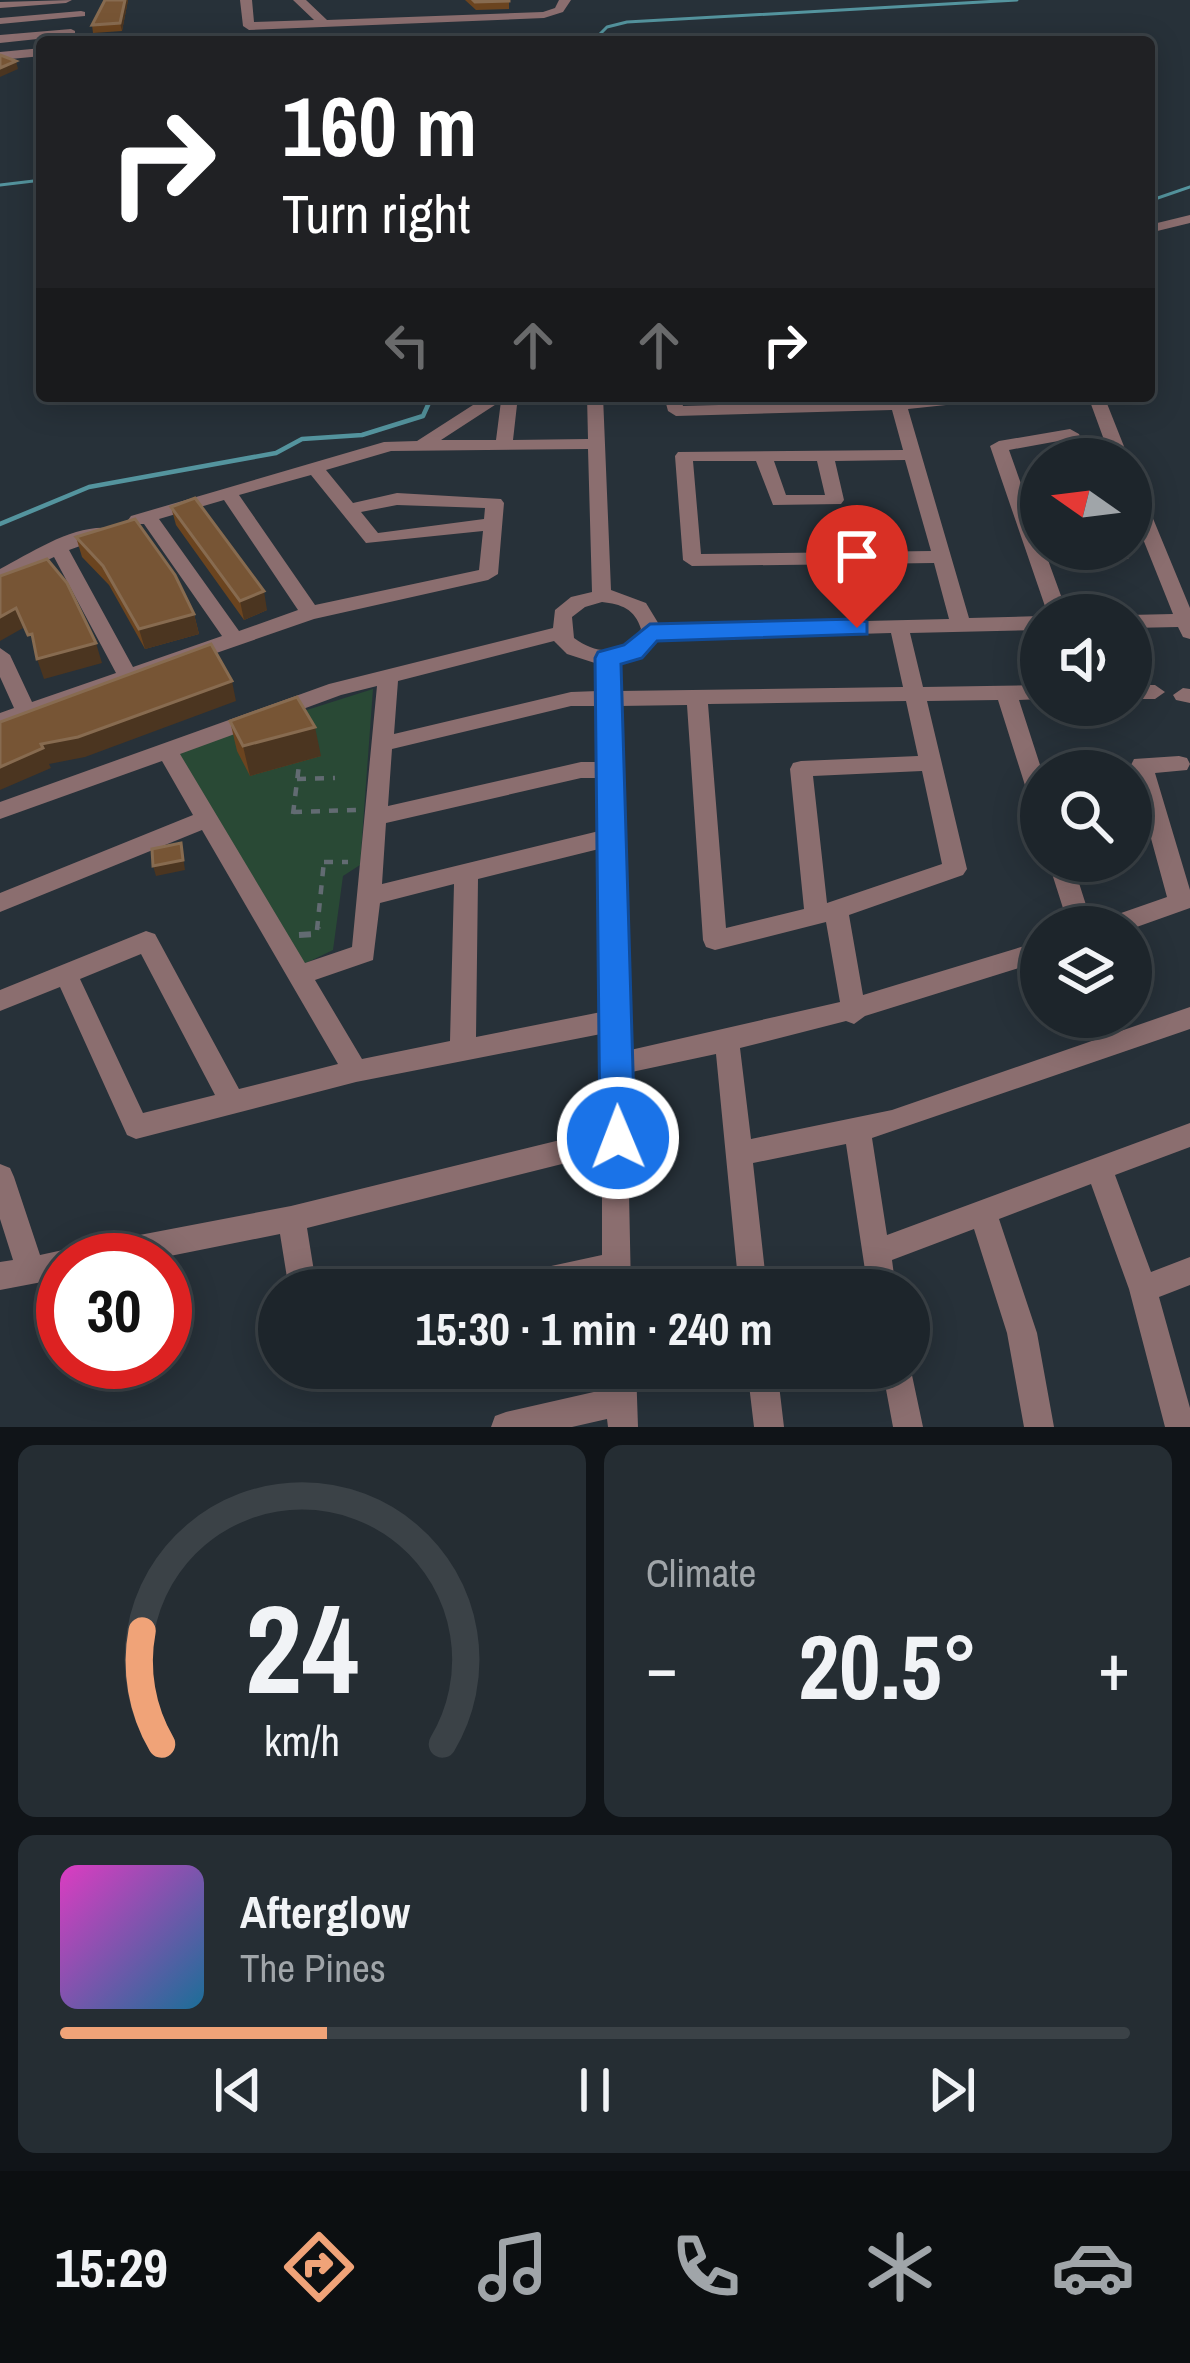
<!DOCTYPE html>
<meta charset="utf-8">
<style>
:root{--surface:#1d252b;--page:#252d33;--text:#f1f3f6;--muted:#a0a5a9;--line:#3b4247;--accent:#f0a378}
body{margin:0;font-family:"Archivo Narrow",sans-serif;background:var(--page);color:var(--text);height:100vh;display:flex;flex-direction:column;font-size:45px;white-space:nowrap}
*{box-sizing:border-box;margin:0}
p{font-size:39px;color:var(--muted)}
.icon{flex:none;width:66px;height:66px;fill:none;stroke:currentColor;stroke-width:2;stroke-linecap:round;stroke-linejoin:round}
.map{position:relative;height:1427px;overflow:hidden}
.side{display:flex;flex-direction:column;gap:18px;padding:18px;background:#101418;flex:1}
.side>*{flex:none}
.hud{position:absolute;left:36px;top:36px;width:1119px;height:366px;border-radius:12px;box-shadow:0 6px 30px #0003,0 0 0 3px var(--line);background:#202124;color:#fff;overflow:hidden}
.needle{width:78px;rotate:284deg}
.controls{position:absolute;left:1020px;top:438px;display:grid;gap:24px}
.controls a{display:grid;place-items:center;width:132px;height:132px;border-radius:50%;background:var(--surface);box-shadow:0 6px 30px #0003,0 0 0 3px var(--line);font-size:60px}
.speed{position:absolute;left:36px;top:1233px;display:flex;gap:24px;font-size:60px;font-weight:700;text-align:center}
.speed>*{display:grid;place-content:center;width:156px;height:156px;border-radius:50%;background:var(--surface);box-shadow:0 6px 30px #0003,0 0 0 3px var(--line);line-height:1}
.speed .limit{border:18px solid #d22;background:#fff;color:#111}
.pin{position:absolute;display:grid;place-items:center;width:102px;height:102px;color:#fff;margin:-123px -51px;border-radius:50% 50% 50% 0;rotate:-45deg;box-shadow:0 0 12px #0007}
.pin .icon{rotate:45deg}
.me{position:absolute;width:132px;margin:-66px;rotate:359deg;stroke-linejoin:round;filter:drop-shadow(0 0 9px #0008)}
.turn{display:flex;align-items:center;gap:42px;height:252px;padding:0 48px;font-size:54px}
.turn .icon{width:156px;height:156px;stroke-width:2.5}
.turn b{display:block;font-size:84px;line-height:102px}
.lanes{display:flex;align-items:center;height:114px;padding:0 48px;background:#0003;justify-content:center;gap:60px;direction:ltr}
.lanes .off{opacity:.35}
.big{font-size:90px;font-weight:800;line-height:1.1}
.side .widget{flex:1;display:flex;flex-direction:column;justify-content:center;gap:18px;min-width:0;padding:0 42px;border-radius:18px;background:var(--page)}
.side .dial{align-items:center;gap:0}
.dial svg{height:312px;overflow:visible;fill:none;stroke:var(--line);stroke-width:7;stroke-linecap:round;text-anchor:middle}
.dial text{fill:var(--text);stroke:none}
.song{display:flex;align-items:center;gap:36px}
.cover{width:144px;height:144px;border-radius:18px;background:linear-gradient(135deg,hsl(310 70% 55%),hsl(200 70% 35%))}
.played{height:12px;border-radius:6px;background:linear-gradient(90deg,var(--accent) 25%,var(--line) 25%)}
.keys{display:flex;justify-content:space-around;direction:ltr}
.heat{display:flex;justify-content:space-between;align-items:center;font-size:66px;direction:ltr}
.side .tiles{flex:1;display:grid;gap:18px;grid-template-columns:1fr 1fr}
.widget:last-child{grid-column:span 2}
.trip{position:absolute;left:258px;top:1269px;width:672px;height:120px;border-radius:60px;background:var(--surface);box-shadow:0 6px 30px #0003,0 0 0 3px var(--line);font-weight:800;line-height:120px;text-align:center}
.tabs{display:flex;height:192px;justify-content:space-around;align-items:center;background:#0c0f11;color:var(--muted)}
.tabs .icon{width:84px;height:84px}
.tabs .on{color:var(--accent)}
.tabs b{font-size:54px;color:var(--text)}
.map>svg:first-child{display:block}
.green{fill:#294935}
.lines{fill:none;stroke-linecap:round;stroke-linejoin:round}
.stream-far1{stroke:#54949e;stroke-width:3}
.stream{stroke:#54949e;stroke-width:4.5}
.path-far1{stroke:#626b72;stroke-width:4.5;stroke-dasharray:9 9;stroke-linecap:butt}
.path{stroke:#626b72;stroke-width:6;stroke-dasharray:12 12;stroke-linecap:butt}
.minor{fill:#8b6e6f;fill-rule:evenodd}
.wall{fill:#6b441f}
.shaded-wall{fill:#4b3520}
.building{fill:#775535;stroke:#876b50;stroke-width:3}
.route{fill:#1a73e8;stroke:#114b97;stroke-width:3}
</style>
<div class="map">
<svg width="1190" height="1427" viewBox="0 0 1190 1427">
<rect width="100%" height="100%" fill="#273139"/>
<!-- green -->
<path class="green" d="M373,689L360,865L343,876L333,950L302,965L177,751Z"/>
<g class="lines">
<!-- stream-far1 -->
<path class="stream-far1" d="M592,42L607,27L627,22L1017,0
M0,185L42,180
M1149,201L1190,187"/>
<!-- stream -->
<path class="stream" d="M0,524L89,487L276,453L302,439L362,435L423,416L432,396"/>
<!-- path-far1 -->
<path class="path-far1" d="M297,779L335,778
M293,812L356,810
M293,814L299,765
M324,862H348
M317,930L324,861"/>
<!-- path -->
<path class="path" d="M299,935L317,934L318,927"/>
<!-- minor -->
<path class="minor" d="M72,0L66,3L0,8V2Z
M240,0H252L254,22L314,20L293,0H306L327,20L543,12L555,8L559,0H571L563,12L544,18L249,30L243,26Z
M81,11L85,12V16L0,24V18Z
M71,29L75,31V35L0,43V35Z
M42,48V56L0,60V52Z
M1190,215V223L1149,233V225Z
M487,396H518L513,440L588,439L587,396H603L611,590L646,603L660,626L949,619L934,563L692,566L683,560L675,456L678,452L903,450L892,410L676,416L668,411L664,396H680L683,406L889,400L888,396H904L905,399L992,396L984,401L908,409L969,618L1041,616V630L910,633L923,687L1041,685V699L1019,700L1042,771L1041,809L1033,807L1030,801L998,700L927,701L967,869L963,875L849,915L863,995L1041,941V961L865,1016L854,1024L846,1021L740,1048L751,1139L892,1110L1190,1007V1029L872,1138L887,1235L1190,1123V1147L1115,1175L1151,1272L1190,1257V1285L1159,1297L1190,1408V1427H1165L1129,1289L1091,1184L999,1219L1037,1333L1054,1427H1024L1007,1333L974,1229L892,1260L896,1290H868L846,1144L753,1163L767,1290H739L716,1054L627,1073L628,1131L631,1138L628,1145L631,1290H603V1282L568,1290H491L495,1280L505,1276L602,1255V1154L307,1228L317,1290H289L280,1234L150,1260H63V1278L0,1290V1262L13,1260L0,1219V1164L10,1168L14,1177L40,1255L63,1250L71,1253L82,1246L291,1206L601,1130V1034L356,1082L136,1139L127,1135L60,987L0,1011V990L146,931L155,934L239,1089L338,1064L202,830L0,912V893L193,815L162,761L0,819V802L329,684L553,628L555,610L571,597L592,592L588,449L391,451L326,470L353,503L397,493L501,499L504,503L498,574L488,580L314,619L0,728V713L14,708L0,677V648L10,655L32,702L116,673L54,557L0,583V569C31,553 72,525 108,528L110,532L108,536L69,550L133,667L222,636L144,524H131L128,520L131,516L384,442L417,441ZM501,401L496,440H441ZM905,460L931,551L701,554L693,461H756L773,505L841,504L844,500L835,461ZM774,461H817L825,495H786ZM311,475L366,543L483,531L479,570L315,605L239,495ZM224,500L298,610L239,631L159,519ZM397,505L485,508L484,519L378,533L361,512ZM602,602C621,604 635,609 641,629C624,655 598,656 574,638L572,617L585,607ZM891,633L903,687L619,691L618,663L642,654L655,640ZM554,641L567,654L598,664V691L571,692L394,734L398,681ZM377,686L352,947L305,963L180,754L341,695ZM906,701L918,756L801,761L793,763L790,769L804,909L726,928L708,704ZM687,705L703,940L706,947L715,950L826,922L840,1002L626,1051L629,1020L626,1014L619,706ZM571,706H598L599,762H581L388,806L392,749ZM922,771L942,864L827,903L813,776ZM581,778H599V831L382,884L386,823ZM599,849L601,1012L476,1037L478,879ZM454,884L450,1041L362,1059L315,980L373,960L380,903ZM141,954L215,1095L143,1113L80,979Z
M1088,396H1104L1129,459H1111Z
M1070,429L1079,434L1089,459H1071L1064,440L1009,450L1041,540V549H1044L1068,615H1048L990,446L999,441Z
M1131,482L1140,487L1190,608V639L1183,637L1178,627L1131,628L1129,615L1173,614L1131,509Z
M1109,549H1127L1130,555L1128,559H1114Z
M1131,685H1155L1165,692L1155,699H1131Z
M1183,688L1190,689V703L1176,700L1173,695Z
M1179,756L1187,758L1190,764L1187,770L1155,773L1190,890V908L1131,929L1097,927L1101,920L1167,897L1131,765L1134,759Z
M1048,861H1072L1093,927H1069Z
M909,1361L923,1427H893L882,1368H909Z
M606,1368H636L638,1427H608L607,1419L572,1427H491L495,1416L506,1412L607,1389Z
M747,1368H777L784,1427H754Z"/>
</g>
<!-- wall -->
<path class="wall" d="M105,0H128L122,31L93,33L92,25Z
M465,0H509V9L476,10Z
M171,507L267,610L244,620L176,525Z
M76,537L194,614L199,634L145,649L109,585L82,557Z
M230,721L321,756L250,776L237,751Z"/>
<!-- shaded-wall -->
<path class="shaded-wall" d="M125,0H128L122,31L120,23Z
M16,61L18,69L0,77V68Z
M264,591L267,610L244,620L240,601Z
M16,608L23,628L0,641V617Z
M194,614L199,634L145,649L139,629Z
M96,643L102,663L44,679L37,659Z
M232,681L236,701L85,757L49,764L51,768L0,790V767L41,744Z
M315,727L321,756L250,776L243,746Z
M181,843L185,870L156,876L153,866Z"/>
<!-- building -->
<path class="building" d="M105,0H125L120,23L92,25Z
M473,0H509V1L475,2Z
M0,55L16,61L0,68Z
M195,498L264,591L240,601L171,507Z
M135,519L175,575L194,614L139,629L103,566L76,537Z
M47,559L67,583L96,643L37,659L32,634L28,635L16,608L0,617V576Z
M211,644L232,681L78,737L41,744L43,748L0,767V722Z
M297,697L315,727L243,746L230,721Z
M181,843L183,860L153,866L152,849Z"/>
<!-- route -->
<path class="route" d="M857,619L867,622V634L657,641L642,658L621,664L635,1138L630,1149L618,1153L605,1149L600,1138L595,658L598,652L624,645L650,624Z"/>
</svg>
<div class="controls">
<a><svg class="needle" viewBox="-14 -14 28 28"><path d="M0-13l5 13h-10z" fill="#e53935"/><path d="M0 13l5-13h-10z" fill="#a0a5a9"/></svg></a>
<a><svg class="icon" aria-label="sound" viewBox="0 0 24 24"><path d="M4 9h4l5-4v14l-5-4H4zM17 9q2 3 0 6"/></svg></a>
<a><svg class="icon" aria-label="search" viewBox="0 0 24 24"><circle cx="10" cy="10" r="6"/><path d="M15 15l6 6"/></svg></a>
<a><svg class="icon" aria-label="layers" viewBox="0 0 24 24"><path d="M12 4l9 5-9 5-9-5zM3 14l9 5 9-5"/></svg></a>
</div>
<div class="speed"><div class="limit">30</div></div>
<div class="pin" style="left:857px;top:628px;background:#d93025"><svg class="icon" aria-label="arrive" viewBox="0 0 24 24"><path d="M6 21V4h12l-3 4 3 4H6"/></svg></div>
<svg class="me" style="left:618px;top:1138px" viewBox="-20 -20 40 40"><circle r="17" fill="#1a73e8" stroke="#fff" stroke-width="3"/><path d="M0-11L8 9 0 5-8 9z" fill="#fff"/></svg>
<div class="trip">15:30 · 1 min · 240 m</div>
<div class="hud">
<div class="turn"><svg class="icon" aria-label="right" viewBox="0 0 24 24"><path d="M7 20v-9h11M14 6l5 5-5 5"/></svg><div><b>160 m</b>Turn right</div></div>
<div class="lanes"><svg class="icon off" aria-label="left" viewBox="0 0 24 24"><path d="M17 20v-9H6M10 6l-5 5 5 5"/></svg><svg class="icon off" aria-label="ahead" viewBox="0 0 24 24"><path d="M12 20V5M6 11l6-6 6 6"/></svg><svg class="icon off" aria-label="ahead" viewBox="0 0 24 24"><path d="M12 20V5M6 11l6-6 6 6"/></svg><svg class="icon" aria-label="right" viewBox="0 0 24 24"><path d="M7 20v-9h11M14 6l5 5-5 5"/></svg></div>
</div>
</div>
<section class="side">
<div class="tiles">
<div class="widget dial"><svg viewBox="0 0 100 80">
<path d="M14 69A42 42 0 1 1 86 69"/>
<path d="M14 69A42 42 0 0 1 9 40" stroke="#f0a378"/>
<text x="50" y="56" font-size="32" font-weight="700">24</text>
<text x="50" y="72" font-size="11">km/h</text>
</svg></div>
<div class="widget"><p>Climate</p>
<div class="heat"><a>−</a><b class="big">20.5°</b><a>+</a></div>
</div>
<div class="widget">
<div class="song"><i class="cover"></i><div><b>Afterglow</b><p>The Pines</p></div></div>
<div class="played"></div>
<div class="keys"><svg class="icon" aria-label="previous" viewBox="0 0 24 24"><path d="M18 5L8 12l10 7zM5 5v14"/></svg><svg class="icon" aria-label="pause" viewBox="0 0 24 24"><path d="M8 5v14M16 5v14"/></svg><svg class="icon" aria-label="next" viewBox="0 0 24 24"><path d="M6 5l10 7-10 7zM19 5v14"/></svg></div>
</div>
</div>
</section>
<nav class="tabs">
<b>15:29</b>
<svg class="icon on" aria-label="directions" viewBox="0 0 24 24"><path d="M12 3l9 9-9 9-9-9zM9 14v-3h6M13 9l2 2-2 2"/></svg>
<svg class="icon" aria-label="music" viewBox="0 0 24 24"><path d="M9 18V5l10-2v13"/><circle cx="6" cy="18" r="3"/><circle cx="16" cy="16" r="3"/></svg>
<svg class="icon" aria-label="phone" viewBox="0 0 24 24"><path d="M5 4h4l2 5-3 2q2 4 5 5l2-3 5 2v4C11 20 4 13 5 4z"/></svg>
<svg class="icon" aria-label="climate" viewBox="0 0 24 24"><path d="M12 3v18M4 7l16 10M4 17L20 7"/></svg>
<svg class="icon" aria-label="car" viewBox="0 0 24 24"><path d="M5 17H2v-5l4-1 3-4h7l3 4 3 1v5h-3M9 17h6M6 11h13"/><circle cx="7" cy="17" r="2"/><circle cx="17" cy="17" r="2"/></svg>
</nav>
